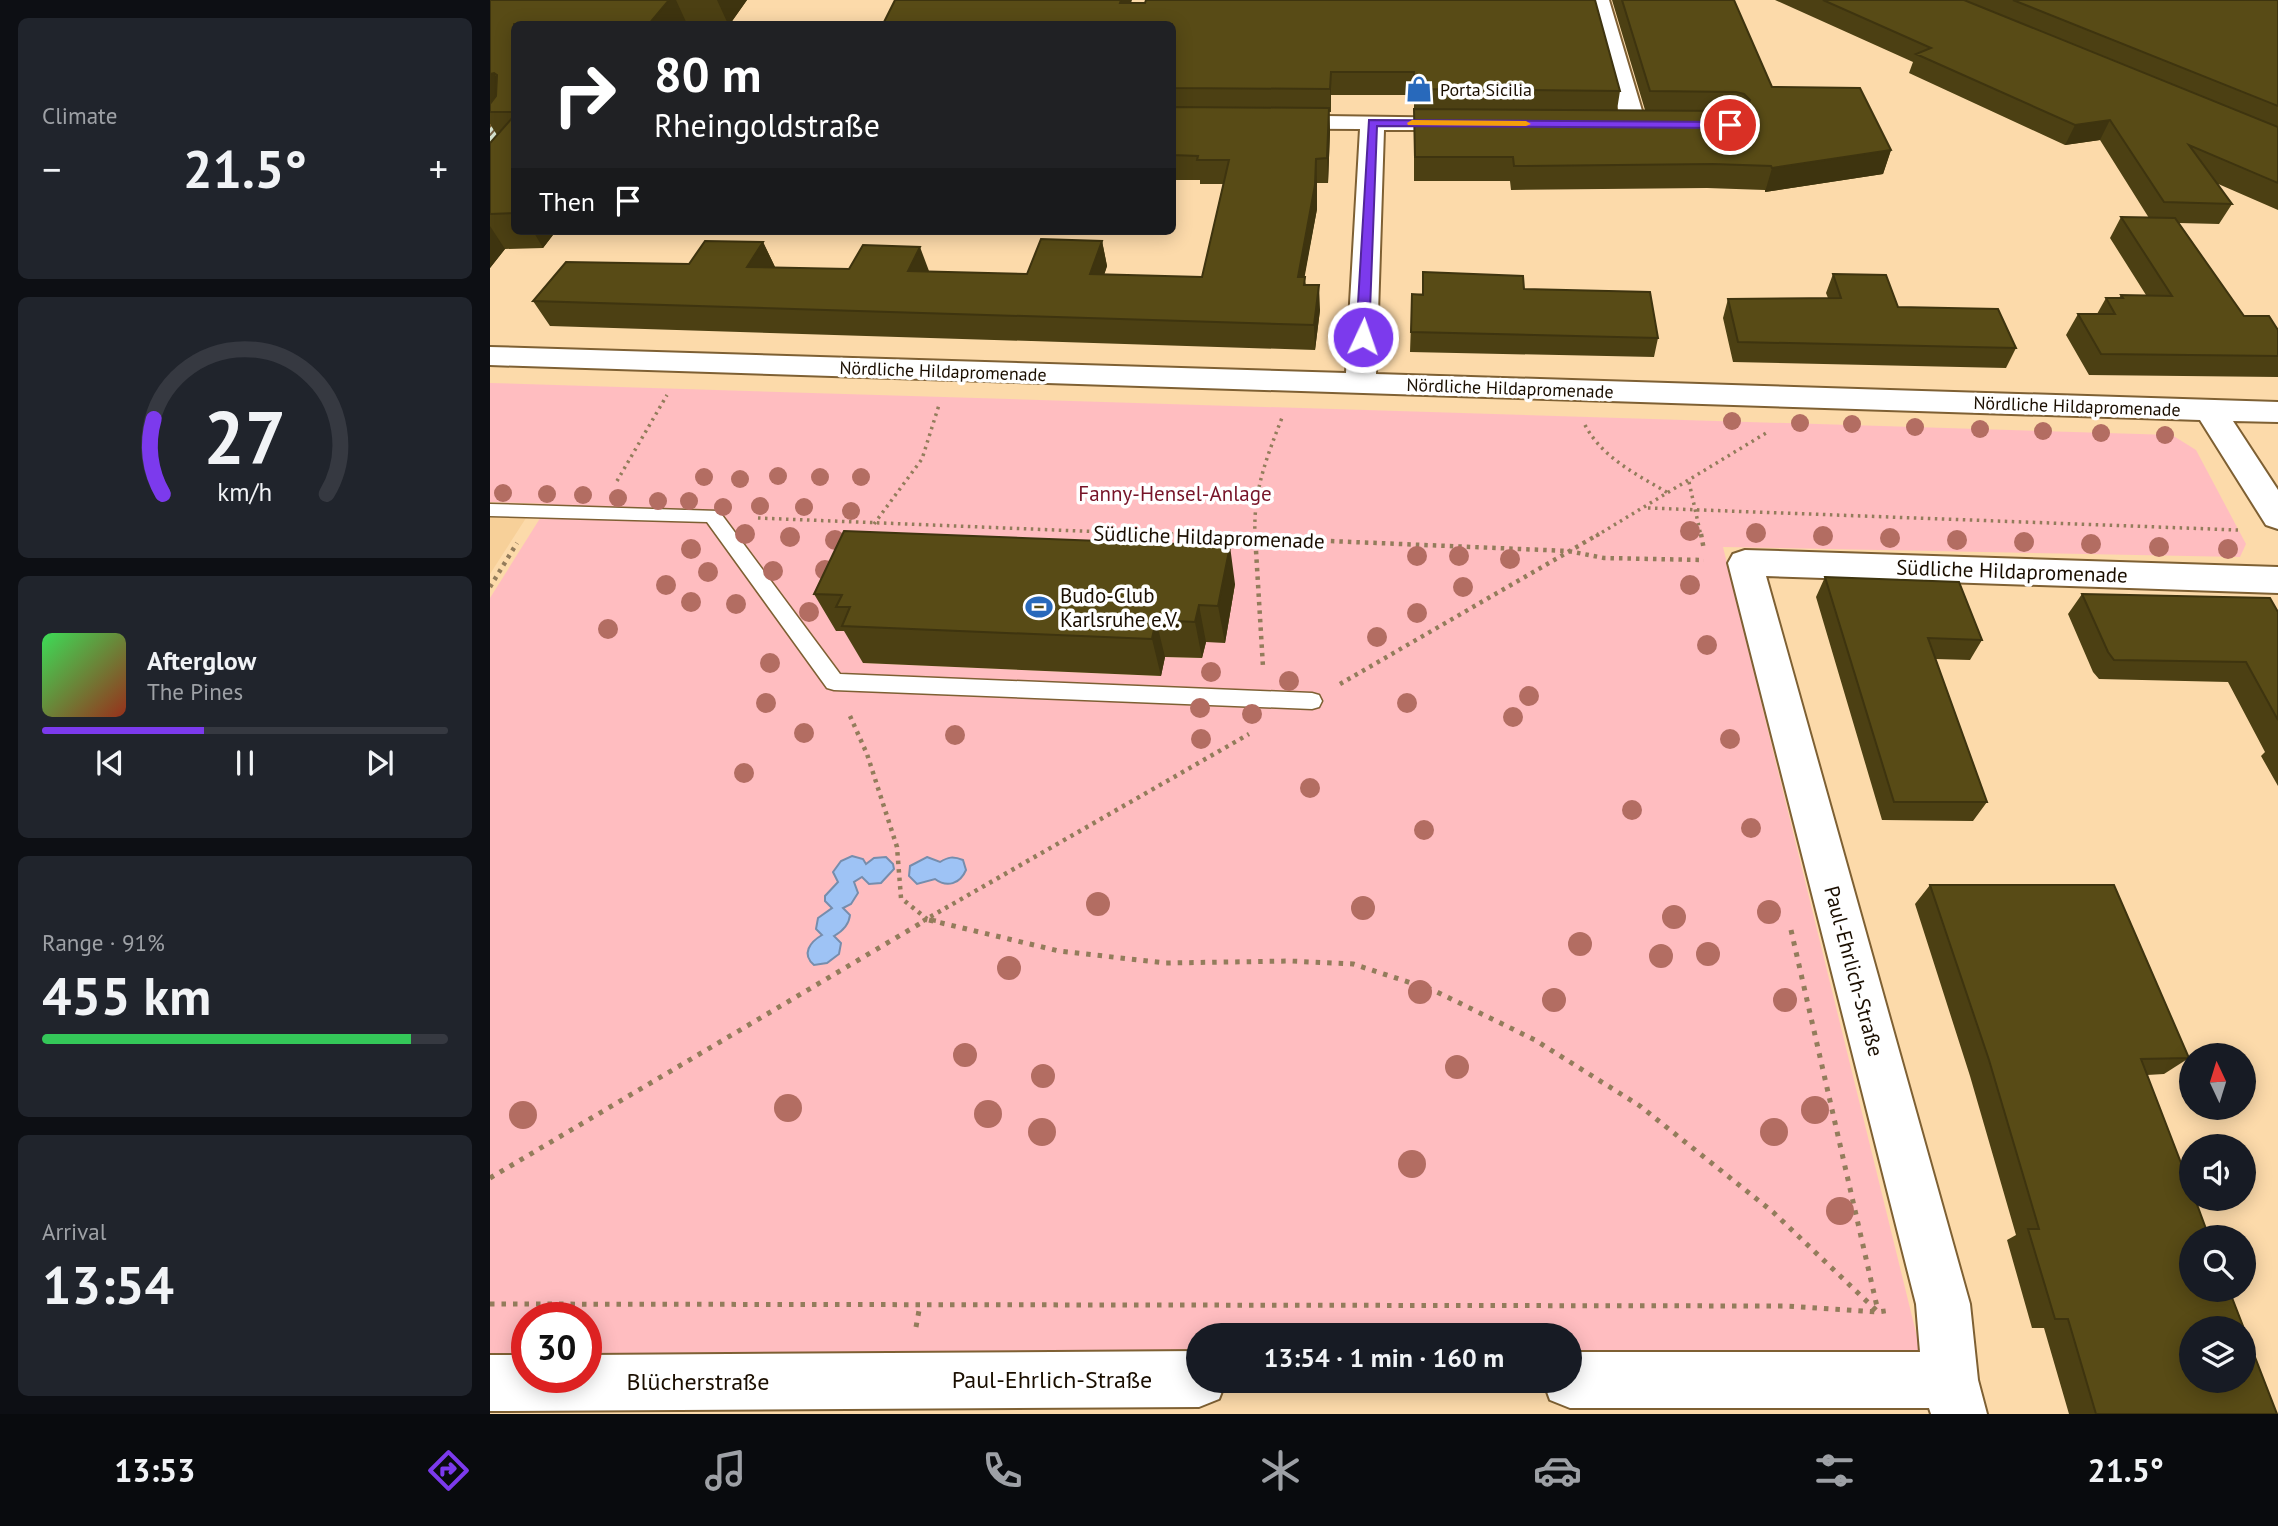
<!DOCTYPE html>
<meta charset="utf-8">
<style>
:root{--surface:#171b24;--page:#20242c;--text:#f1f3f6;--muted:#9ea1a6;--line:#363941;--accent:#7c3aed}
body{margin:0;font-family:"PT Sans",sans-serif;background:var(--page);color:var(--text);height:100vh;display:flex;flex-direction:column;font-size:26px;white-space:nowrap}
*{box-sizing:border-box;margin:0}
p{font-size:23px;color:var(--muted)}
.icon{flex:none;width:38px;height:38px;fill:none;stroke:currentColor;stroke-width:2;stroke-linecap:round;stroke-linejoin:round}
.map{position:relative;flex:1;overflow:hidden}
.details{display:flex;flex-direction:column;gap:18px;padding:18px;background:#0d0f14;width:490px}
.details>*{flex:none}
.hud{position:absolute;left:21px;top:21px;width:665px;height:214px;border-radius:10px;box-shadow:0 4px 18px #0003;background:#202124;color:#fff;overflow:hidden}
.needle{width:46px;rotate:356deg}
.fabs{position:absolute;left:1689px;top:1043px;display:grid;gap:14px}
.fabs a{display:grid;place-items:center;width:77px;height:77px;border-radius:50%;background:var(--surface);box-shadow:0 4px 18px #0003;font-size:35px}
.speed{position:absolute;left:21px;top:1302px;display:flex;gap:14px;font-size:35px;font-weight:700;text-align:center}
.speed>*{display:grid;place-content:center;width:91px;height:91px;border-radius:50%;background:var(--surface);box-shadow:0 4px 18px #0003;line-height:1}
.speed .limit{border:10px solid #d22;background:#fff;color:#111}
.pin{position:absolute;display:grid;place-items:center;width:60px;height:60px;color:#fff;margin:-30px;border:4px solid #fff;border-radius:50%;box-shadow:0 2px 7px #0007}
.me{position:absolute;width:77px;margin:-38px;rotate:3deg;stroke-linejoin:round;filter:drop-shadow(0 0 5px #0008)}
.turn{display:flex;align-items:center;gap:24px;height:147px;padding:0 28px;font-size:32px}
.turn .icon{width:91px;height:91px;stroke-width:2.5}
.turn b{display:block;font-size:49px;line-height:60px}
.then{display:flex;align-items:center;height:66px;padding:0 28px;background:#0003;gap:14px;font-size:26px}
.big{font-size:52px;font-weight:800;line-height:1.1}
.details .tile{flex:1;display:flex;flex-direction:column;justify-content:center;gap:10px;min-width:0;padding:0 24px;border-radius:10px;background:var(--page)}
.details .dial{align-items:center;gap:0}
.dial svg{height:182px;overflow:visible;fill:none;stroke:var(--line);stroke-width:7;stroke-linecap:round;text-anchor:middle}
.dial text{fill:var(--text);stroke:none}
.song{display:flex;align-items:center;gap:21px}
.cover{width:84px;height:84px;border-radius:10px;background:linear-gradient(135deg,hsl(130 70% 55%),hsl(10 70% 35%))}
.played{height:7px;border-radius:4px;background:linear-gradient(90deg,var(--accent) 40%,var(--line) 40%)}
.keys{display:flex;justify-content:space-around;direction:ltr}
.heat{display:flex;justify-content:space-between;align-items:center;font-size:38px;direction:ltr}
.charge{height:10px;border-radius:5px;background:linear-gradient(90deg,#34c759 91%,var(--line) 0)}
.trip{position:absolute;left:696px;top:1323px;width:396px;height:70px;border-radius:35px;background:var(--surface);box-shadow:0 4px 18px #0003;font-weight:800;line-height:70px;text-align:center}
.tabs{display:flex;height:112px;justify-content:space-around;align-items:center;background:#090b0e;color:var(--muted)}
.tabs .icon{width:49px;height:49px}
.tabs .on{color:var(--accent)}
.tabs b{font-size:32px;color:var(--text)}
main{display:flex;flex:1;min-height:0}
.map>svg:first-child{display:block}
.built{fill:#f7d099}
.green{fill:#ffbdc0;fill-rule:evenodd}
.water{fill:#9ec3f5;stroke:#768dac;stroke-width:2}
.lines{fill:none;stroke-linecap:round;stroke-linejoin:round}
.lane-casing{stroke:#7e6033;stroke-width:3}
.street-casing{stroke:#7e6033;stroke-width:4}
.secondary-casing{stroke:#7e6033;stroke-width:4}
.path-far2{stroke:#937c5b;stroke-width:3.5;stroke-dasharray:2.5 4.5;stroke-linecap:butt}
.path-far1{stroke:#937c5b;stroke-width:4.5;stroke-dasharray:3.5 5;stroke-linecap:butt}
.path{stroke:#937c5b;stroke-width:5;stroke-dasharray:4.5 7;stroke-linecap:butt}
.lane{fill:#fff;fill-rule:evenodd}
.street{fill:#fff;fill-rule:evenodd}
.secondary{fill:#d4e0ce;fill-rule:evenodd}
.tram{stroke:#756044;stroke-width:2}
.tree{fill:#b36d62}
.wall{fill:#4c4013}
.shaded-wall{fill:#3e340f}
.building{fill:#584b16;stroke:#3e340f;stroke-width:2;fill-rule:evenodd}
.route{fill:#7c3aed;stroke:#51269a;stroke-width:2}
.slow{fill:#f59e0b}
.labels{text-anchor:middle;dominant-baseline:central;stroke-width:7;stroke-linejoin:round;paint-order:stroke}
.far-poi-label{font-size:18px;fill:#1a0e00;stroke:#fff;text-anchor:start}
.far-street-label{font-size:18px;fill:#1a0e00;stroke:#fff}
.park-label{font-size:21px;fill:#771428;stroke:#fff}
.street-label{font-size:21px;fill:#1a0e00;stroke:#fff}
.poi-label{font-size:21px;fill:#1a0e00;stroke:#fff;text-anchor:start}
.near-street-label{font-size:24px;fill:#1a0e00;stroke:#fff}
</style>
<main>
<section class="details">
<div class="tile"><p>Climate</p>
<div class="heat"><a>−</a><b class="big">21.5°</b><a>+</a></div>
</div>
<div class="tile dial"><svg viewBox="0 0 100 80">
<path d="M14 69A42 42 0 1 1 86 69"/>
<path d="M14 69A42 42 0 0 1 10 36" stroke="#7c3aed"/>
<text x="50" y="56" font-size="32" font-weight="700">27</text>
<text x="50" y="72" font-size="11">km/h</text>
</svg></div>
<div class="tile">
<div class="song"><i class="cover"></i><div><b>Afterglow</b><p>The Pines</p></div></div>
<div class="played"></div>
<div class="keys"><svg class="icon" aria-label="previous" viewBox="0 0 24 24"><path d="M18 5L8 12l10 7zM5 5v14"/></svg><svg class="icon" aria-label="pause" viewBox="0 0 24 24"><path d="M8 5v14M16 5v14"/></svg><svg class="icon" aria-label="next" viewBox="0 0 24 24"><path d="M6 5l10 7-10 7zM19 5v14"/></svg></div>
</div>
<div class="tile"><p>Range · 91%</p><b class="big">455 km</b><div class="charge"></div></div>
<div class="tile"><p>Arrival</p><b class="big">13:54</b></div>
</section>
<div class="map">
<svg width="1788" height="1414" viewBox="0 0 1788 1414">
<rect width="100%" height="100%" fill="#fcdaaa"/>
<!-- built -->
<path class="built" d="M0,517L36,518L0,574Z"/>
<!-- green -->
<path class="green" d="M0,383L1682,435L1706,450L1756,544L1750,557L1233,547L1432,1357L1080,1356V1335H709V1355L96,1353V1318H37V1353H0V598L59,504L0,502ZM374,569L745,584L735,642H716L712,658L675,657L670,676L373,663L381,644H367L372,632L346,630Z"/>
<!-- water -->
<path class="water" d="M362,856L373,859L376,864L384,858L396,857L403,864L404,869L391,883L379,884L372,877L364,882L368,893L361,904L353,908L360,915C359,925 353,931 344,936L351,943L349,954L337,963L324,965C311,954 320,942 332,935L326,929L328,918L342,908L335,901V896L348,882L343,872L351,861Z
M437,857L450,862C458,857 463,856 473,860L476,870C470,884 457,888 445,879L427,884L419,876L420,866Z"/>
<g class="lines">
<!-- lane casing -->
<g class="lane-casing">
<path id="lane" d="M0,504L229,511L350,674L822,693L829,695L832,701L829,707L822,709L344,690L337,688L217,522L0,516Z"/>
</g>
<!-- street casing -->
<g class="street-casing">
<path id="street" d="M1099,0H1119L1156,124L1152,129L1144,131L1136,129L1132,124Z
M682,114L982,118L986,123L982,128L974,130H894L886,374L1788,402V422L1743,421L1788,490V529L1776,525L1710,420L0,365V347L856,373L870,129L682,128Z
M1255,550L1788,567V593L1276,576L1480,1304L1488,1380L1497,1414H1441L1439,1408H1080L1060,1400L1053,1381H1080V1352H1430L1426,1304L1238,563L1243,554Z
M709,1351V1381H736L729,1399L709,1407L0,1411V1355H37V1377H96V1355Z"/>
</g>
<!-- secondary casing -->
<g class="secondary-casing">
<path id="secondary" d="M24,109V130L9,148L0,150V128L16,111Z"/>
</g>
<!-- path-far2 -->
<path class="path-far2" d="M1095,425C1113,459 1148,475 1180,494
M127,481L177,395
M1199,482L1211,536
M1158,508L1748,530
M268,518L714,536
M384,524L432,459L449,405
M765,536C763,490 777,457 793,415
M1106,536L1276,433"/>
<!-- path-far1 -->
<path class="path-far1" d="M671,534L1078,551L1114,558L1214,560
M765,534L773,667
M1211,534L1214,550
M0,587L27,543
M850,684L1109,534
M360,716L377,754L407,847L411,898L437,919L447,921
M433,921L759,734"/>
<!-- path -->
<path class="path" d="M439,920L569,951L676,963L800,961L863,964L943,990L1045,1040L1150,1106L1283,1212L1387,1311
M1301,930L1388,1311
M0,1178L436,920
M0,1304L1297,1306L1388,1312L1402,1310
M426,1327L430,1305"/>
<!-- lane -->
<use href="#lane" class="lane"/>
<!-- street -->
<use href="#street" class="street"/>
<!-- secondary -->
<use href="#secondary" class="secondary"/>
<!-- tram -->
<path class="tram" d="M0,135L24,108"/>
</g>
<!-- trees -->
<g class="tree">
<circle cx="1242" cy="421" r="9"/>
<circle cx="1310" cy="423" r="9"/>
<circle cx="1362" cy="424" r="9"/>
<circle cx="1425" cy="427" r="9"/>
<circle cx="1490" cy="429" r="9"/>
<circle cx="1553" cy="431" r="9"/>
<circle cx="1611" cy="433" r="9"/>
<circle cx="1675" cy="435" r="9"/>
<circle cx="288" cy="476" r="9"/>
<circle cx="214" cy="477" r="9"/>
<circle cx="330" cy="477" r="9"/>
<circle cx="371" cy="477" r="9"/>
<circle cx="250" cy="479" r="9"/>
<circle cx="13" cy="493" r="9"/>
<circle cx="57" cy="494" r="9"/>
<circle cx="93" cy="495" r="9"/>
<circle cx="128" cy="498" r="9"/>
<circle cx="168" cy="501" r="9"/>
<circle cx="199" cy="501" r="9"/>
<circle cx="270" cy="506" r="9"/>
<circle cx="233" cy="507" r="9"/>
<circle cx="314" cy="507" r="9"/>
<circle cx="361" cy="511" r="9"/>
<circle cx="1200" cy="531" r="10"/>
<circle cx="1266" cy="533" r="10"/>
<circle cx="255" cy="534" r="10"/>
<circle cx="1333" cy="536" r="10"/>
<circle cx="300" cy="537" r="10"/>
<circle cx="1400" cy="538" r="10"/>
<circle cx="345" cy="540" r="10"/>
<circle cx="1467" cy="540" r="10"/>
<circle cx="1534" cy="542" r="10"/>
<circle cx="1601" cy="544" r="10"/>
<circle cx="1669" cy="547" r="10"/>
<circle cx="201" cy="549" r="10"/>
<circle cx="1738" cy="549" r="10"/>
<circle cx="927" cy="556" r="10"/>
<circle cx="969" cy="556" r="10"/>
<circle cx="1020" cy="559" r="10"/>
<circle cx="335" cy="570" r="10"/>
<circle cx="283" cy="571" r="10"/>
<circle cx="218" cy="572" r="10"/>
<circle cx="176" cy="585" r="10"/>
<circle cx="1200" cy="585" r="10"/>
<circle cx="973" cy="587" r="10"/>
<circle cx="201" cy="602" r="10"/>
<circle cx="246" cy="604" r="10"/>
<circle cx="319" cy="612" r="10"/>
<circle cx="927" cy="613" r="10"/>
<circle cx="118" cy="629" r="10"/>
<circle cx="887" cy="637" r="10"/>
<circle cx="1217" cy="645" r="10"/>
<circle cx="280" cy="663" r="10"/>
<circle cx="721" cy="672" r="10"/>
<circle cx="799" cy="681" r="10"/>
<circle cx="1039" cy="696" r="10"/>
<circle cx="276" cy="703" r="10"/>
<circle cx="917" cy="703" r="10"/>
<circle cx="710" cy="708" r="10"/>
<circle cx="762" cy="714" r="10"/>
<circle cx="1023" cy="717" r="10"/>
<circle cx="314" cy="733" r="10"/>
<circle cx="465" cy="735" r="10"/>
<circle cx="711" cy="739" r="10"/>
<circle cx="1240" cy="739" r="10"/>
<circle cx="254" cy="773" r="10"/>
<circle cx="820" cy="788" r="10"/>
<circle cx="1142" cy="810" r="10"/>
<circle cx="1261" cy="828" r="10"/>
<circle cx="934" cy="830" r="10"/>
<circle cx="608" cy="904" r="12"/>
<circle cx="873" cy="908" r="12"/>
<circle cx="1279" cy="912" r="12"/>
<circle cx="1184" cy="917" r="12"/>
<circle cx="1090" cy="944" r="12"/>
<circle cx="1218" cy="954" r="12"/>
<circle cx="1171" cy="956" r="12"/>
<circle cx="519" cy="968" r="12"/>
<circle cx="930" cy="992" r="12"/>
<circle cx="1064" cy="1000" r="12"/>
<circle cx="1295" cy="1000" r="12"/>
<circle cx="475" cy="1055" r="12"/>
<circle cx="967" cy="1067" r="12"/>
<circle cx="553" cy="1076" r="12"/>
<circle cx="298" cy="1108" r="14"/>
<circle cx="1325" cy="1110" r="14"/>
<circle cx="498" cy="1114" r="14"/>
<circle cx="33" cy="1115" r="14"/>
<circle cx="552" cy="1132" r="14"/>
<circle cx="1284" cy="1132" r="14"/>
<circle cx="922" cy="1164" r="14"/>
<circle cx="1350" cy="1211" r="14"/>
</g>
<!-- wall -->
<path class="wall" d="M0,0H257L240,24H24V231H66L53,248L15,249L0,268V143L7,135L0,124Z
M1122,0H1244L1282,87L1401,150L1393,174L1275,192V190L1217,188L1021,190L1020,181H924V95H841V112H839L840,132L838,183H827V209L814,277L816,285L830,310L825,350L60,326L43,301L199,264L273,242L285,267L537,274L612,241L617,266L614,275L712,277L733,184H710V180H682V24L641,3L1130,91L1127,110H1155Z
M1285,0H1474L1476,1V0H1788V210L1726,183L1742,204L1729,224L1689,223L1754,316L1788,330V377L1599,375L1576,335L1588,314H1607L1616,298H1629L1631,295H1656L1620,238L1631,217L1659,218L1610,140L1575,145L1419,73L1423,62Z
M1343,274L1408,307L1526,348L1516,368L1243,362L1233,318L1238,299L1338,298L1336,293Z
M1034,289L1168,338L1164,357L920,352L922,294Z
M1335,577L1492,640L1480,660L1445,659L1497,802L1483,821L1392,820L1326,597Z
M745,584L735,643L716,642L712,658L675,657L671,676L373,663L354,631H346L324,594Z
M1592,594L1788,612V786L1771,756L1775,752L1738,682L1609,679L1603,672L1578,614Z
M1440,885L1699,1058L1674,1074L1657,1075L1787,1414H1579L1554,1328H1542L1517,1240L1526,1235L1480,1076L1425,904Z"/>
<!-- shaded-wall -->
<path class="shaded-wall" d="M179,0H186L197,24H159Z
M227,0H257L240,24H238Z
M631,0H642L634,24L630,3Z
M841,72V112L840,89Z
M4,73L23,106L0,112V74Z
M839,108L840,132L838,183L837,158Z
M1620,120L1610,140L1575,145L1585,125Z
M1401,150L1393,174L1275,192L1282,168Z
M826,159L827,183V209L810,302L808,277Z
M0,226L15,249L0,268Z
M43,231H66L53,248Z
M612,241L617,266L606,299L600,274Z
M273,242L285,267H257Z
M430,247L439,271H418Z
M829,285L830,310L825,350L824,325Z
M740,546L745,584L735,643L728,606Z
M709,605L716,642L712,658L705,622Z
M666,620L675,657L671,676L662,639Z"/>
<!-- building -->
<path class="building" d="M0,0H179L159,24H24V112H0V104L6,96L7,75L4,73L0,74Z
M405,0H631L630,3H655L656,0H1105L1130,91L924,89V72H841L840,89L682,88V24H393Z
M1132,0H1244L1282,87L1370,88L1401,150L1282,168L1281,166L1223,164L1024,166L1023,157H925L924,109L1246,111L1256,108L1260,100L1254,94L1246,92L1160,91Z
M1333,0H1474L1788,127V183L1699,145L1742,204L1674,202L1620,120L1585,125L1426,54L1441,48Z
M1523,0H1788V106Z
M682,107L839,108L837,158L826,159L825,185L808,277H815L814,285H829L824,325L43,301L76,262L199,264L215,241L273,242L257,267L359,269L373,245L430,247L418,271L537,274L551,239L612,241L600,274L712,277L739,160H707L708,156L682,155Z
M24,116V213L0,214V143Z
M1631,217L1685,218L1754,316H1779L1788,330V356L1611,354L1588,314H1625L1616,298H1633L1631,295L1682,296Z
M933,272L1033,276L1034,289L1160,292L1168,338L921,332L922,294L933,295Z
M1343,274L1396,275L1408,307L1508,309L1526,348L1248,342L1238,299L1351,298Z
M354,531L740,546L728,606L709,605L705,622L666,620L662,639L352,626L360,607H346L352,595L324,594Z
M1335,577L1469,582L1492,640L1438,638L1497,802H1404Z
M1592,594L1780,598L1788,612V720L1756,662L1624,660L1618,652Z
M1440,885H1624L1699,1058L1651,1059L1701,1189V1199H1705L1719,1237H1701V1290H1739L1787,1414H1606L1578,1319H1565L1538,1229H1549L1499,1060ZM1701,1328H1754V1381H1701Z"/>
<!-- route -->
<path class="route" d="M879,120L1240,122L1245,125L1240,128L887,126L879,337L873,341L866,337Z"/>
<!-- slow -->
<path class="slow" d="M922,120L1036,121L1041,124L1036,126L918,125L917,123Z"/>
<!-- icons -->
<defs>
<g id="shop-bare" transform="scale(2.1)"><path d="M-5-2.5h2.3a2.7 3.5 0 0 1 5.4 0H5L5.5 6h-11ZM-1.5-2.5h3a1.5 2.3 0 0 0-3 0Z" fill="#2869bb" stroke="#fff" stroke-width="2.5" paint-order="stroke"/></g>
<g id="stadium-bare" transform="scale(2.1)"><path d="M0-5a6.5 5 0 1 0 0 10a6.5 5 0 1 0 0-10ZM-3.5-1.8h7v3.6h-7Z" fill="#2869bb" stroke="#fff" stroke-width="2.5" paint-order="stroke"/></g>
</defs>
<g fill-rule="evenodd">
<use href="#shop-bare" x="929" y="89"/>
<use href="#stadium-bare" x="549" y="607"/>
</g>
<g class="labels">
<!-- far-poi labels -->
<g class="far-poi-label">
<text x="950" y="89">Porta Sicilia</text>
</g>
<!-- far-street labels -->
<g class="far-street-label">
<text transform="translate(453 371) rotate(2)">Nördliche Hildapromenade</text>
<text transform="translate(1020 388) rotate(2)">Nördliche Hildapromenade</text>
<text transform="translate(1587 406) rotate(2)">Nördliche Hildapromenade</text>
</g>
<!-- park labels -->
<g class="park-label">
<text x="685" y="493">Fanny-Hensel-Anlage</text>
</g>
<!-- street labels -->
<g class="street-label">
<text transform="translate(719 537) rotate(2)">Südliche Hildapromenade</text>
<text transform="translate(1522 571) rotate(2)">Südliche Hildapromenade</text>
<text transform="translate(1364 971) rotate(75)">Paul-Ehrlich-Straße</text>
</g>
<!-- poi labels -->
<g class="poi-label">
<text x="570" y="595">Budo-Club<tspan x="570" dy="24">Karlsruhe e.V.</tspan></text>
</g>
<!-- near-street labels -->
<g class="near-street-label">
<text x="562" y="1379">Paul-Ehrlich-Straße</text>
<text x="208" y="1381">Blücherstraße</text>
</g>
</g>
</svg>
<div class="fabs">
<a><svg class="needle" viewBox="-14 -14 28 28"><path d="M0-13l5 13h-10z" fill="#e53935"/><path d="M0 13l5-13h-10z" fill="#9ea1a6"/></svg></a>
<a><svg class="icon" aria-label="sound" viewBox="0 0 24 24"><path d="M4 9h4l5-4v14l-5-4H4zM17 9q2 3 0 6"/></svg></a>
<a><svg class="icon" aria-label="search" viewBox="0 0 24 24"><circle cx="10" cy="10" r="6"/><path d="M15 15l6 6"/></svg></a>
<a><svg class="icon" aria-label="layers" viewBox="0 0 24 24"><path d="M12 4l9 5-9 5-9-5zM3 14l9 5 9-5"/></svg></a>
</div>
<div class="speed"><div class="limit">30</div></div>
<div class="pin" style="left:1240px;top:125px;background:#d93025"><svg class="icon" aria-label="arrive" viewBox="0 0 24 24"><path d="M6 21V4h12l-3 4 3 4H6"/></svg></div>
<svg class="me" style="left:873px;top:337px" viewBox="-20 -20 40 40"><circle r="17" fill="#7c3aed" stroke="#fff" stroke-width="3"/><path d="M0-11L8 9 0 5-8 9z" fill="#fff"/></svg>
<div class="trip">13:54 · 1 min · 160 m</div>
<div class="hud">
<div class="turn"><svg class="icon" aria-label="right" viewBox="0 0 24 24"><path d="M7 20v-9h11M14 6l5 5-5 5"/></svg><div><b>80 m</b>Rheingoldstraße</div></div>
<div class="then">Then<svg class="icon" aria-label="arrive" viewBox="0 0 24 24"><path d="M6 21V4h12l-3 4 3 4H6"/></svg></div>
</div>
</div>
</main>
<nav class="tabs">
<b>13:53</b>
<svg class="icon on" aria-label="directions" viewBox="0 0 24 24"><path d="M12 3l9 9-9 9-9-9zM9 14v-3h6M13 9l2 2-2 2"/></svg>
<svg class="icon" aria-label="music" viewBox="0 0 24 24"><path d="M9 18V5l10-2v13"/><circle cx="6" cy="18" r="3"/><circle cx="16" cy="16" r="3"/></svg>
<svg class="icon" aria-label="phone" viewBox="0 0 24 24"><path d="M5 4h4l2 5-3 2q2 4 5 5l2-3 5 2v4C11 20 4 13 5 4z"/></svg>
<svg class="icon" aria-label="climate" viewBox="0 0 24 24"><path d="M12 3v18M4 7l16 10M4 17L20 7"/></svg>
<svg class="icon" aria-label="car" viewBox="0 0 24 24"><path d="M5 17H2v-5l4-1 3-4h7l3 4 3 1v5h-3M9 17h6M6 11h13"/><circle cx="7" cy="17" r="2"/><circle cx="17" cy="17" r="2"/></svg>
<svg class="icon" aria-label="filters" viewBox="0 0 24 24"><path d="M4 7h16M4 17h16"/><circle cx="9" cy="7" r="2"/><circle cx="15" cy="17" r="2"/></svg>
<b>21.5°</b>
</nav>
